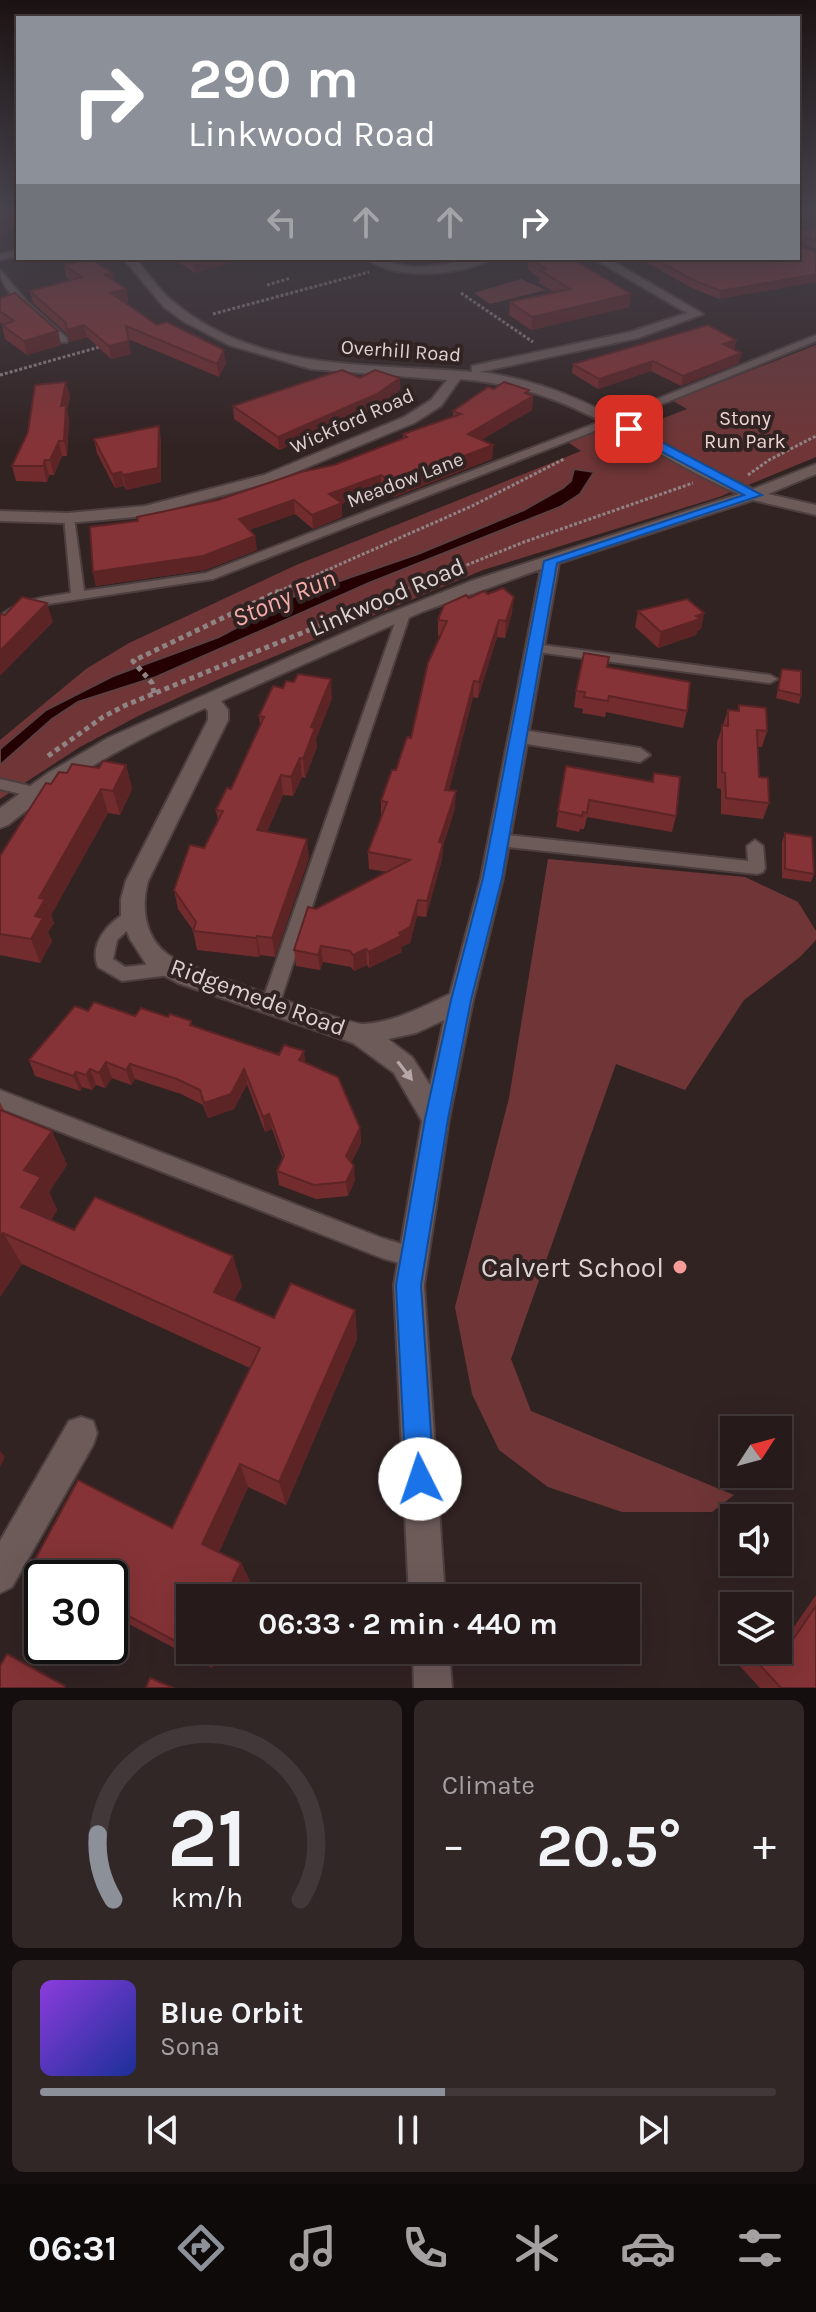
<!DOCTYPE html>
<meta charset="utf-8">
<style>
:root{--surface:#261a1a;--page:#322727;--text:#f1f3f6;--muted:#a4a1a2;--line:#423839;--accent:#8c9099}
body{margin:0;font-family:Karla,sans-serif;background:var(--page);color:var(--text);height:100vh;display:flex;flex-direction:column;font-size:30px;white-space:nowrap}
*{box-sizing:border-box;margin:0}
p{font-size:26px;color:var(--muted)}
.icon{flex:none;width:44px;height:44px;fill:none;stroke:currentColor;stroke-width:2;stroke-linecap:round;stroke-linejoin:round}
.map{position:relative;height:1688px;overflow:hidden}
.panel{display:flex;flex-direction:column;gap:12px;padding:12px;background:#150e0e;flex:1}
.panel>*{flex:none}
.banner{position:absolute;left:16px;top:16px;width:784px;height:244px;border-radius:0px;box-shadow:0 8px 32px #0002,0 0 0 2px var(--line);background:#8c9099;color:#fff;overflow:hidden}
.needle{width:52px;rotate:54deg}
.tools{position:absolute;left:720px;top:1416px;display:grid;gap:16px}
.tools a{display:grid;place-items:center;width:72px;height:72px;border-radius:0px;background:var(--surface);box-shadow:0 8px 32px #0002,0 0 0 2px var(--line);font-size:40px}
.speed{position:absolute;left:24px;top:1560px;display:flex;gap:16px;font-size:40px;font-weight:700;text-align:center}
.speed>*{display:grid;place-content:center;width:104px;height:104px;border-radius:50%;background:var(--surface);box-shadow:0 8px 32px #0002,0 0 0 2px var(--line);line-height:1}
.speed .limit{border:4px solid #111;border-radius:12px;background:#fff;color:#111}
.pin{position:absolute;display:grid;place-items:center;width:68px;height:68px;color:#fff;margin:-34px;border-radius:16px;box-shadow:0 4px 12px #0006}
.me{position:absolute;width:88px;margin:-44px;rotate:356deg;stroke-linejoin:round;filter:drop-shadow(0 0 6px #0008)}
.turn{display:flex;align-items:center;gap:28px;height:168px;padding:0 40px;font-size:36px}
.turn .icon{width:104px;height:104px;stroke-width:2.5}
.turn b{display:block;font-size:56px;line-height:68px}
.lanes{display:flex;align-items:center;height:76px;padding:0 40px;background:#0003;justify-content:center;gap:40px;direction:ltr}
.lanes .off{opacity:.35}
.big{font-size:60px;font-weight:700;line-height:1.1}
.panel .card{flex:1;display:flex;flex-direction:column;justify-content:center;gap:12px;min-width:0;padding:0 28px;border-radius:12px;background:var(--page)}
.panel .dial{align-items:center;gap:0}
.dial svg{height:208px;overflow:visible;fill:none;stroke:var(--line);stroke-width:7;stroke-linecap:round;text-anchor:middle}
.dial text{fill:var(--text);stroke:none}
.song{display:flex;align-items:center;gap:24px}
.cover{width:96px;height:96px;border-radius:12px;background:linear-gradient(135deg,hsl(270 70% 55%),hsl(230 70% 35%))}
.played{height:8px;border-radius:4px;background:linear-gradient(90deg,var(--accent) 55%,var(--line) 55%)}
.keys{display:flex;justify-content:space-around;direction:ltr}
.heat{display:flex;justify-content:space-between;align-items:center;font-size:44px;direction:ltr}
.panel .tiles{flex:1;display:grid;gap:12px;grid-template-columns:1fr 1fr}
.card:last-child{grid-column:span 2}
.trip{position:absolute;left:176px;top:1584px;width:464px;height:80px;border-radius:0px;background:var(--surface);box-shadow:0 8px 32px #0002,0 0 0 2px var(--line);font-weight:700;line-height:80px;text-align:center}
.dock{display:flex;height:128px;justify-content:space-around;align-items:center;background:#0f0a0a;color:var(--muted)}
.dock .icon{width:56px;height:56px}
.dock .selected{color:var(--accent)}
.dock b{font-size:36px;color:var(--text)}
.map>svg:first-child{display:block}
.green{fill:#703637}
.water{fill:#250003;stroke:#5c3f41;stroke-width:2}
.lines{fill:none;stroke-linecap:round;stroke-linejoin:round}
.service-casing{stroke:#4d3f3f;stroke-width:4}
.minor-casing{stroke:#4d3f3f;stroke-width:4}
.path-far1{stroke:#908383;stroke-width:3;stroke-dasharray:3 2;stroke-linecap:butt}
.path{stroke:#908383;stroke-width:5;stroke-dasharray:5 4;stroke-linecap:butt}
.service{fill:#6d5b5a;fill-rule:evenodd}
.minor{fill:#6d5b5a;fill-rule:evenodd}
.wall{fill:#722c2e}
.shaded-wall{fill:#5d2426}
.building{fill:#853336;stroke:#5d2426;stroke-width:2}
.oneway{fill:#b6a8a8}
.route{fill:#1a73e8;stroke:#114b97;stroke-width:2}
.poi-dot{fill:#f59b9a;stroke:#322323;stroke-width:3}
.labels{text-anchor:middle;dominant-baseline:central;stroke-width:8;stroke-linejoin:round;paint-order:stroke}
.far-street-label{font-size:20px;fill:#ddd2d2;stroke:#322323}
.far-park-label{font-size:20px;fill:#eed4d3;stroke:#322323}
.street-label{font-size:24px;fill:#ddd2d2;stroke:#322323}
.water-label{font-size:26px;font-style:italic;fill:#f4aba9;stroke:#322323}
.near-poi-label{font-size:28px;fill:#ddd2d2;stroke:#322323;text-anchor:end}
</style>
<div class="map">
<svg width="816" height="1688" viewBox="0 0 816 1688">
<rect width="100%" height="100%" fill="#322323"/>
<!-- green -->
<path class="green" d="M521,279L546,290L490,304L474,293Z
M816,345V457L719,497L483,570L217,680L140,715L80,747L0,799V740L86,669L129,643L294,566L581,451L566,441L603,427L618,436L687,409L673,401Z
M548,859L745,877L798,902L816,931V940L800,957L744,1000L685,1090L616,1064L511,1359L531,1411L734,1495L712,1512H622L548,1487L499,1450L472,1394L455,1307L509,1098Z"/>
<!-- water -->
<path class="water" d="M574,469L594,472L580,494L560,507L369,583L156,677L78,702L52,719L0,765V749L46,710L113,676L219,637L293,597L418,554L524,510L563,488L571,481Z"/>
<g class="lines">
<!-- service casing -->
<g class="service-casing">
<path id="service" d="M0,270L26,301L67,338V342H61C44,326 0,294 0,270Z
M816,335V341L628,418L213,579L35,606L22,612L0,627V616C21,599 45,597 71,593L64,516L74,518L84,591L206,573L620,414Z
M404,610L410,614L279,1005L276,1010L270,1013L264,1010L261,1005L398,614Z
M535,644L770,675L777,679L770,683L530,651V645Z
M0,779L38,788L41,792L33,797L0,789Z
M498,834L748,861L747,846L755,840L763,846L765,868L763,872L757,874L498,846L490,840Z
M133,910L139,912L141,917L117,940L113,959L125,967L172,962L178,964L181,969L178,974L122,981L98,967C88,943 111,918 133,910Z
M0,1090L382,1238L421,1250L424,1257L421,1264L413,1267L382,1258L0,1108Z"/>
</g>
<!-- minor casing -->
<g class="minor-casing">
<path id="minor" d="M18,250V256L0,260V254Z
M123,258H135C147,272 157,288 171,300C256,373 369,363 472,372V366L630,332L687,313L593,258H607L703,314L638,338L480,372C589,386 656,448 753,489L816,464V474L768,494L816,505V515L753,500L559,563L529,731L640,748L650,755L640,762L527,744L503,878L473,1000L449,1119L424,1285L445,1598H409L394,1285L422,1121L394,1073L353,1043L178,983L148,967L130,939L121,917V899L126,881L208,720V711L205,708C134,740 68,776 8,825L0,828V808L48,773L108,738L382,616L471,581L739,494C638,450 577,388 460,379L441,406L414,423L274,481L146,516L68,523L0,521V511L68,513L145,506L264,475L404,417L431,400L447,380L311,369L229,345L183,321L164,307ZM541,569L481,878L450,994C424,1006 393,1023 363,1024C347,1024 181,965 167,954C144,936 141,907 148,881L228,720V710L221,701L424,611ZM444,1020L430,1085L412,1057L388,1039L416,1033Z
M366,258C384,258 398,267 416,267C442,267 466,258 492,258C464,276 393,281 366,258Z
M81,1417L93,1421L97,1433L93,1445L12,1587L0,1593V1541L69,1421Z
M413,1650H449L452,1688H414Z"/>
</g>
<!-- path-far1 -->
<path class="path-far1" d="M267,285L291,278
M461,293L533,342
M213,314L369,272
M0,375L103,346
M748,475L769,460L816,436
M275,593L472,506L564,459
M397,593L524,542L693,483"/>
<!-- path -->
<path class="path" d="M391,596L402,591
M154,693L152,683L133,661L279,591
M48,756L103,717L126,705L375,603"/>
<!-- service -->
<use href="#service" class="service"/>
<!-- minor -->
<use href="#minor" class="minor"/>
</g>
<!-- wall -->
<path class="wall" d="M18,209V232L15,229L0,233Z
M798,209H816V223L799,229V232L816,226V249L798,243L799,246L816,252V282L719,299L690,287L639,258H798Z
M172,258H248L195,273Z
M528,258H571L629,307L531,330L509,315L510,302L554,292L539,283L540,278L528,270Z
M64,265L114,281L126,289L128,301L124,302L157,325L226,363L219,377L128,339L131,354L111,359L87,337L70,342L68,335L33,303L30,291L70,280L66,277Z
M0,298L61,345L27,355L5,339L2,325H3L0,322Z
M736,340L734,350L741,353L739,363L681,386L651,371L598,389L572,373L573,364Z
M360,378L400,390L377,407L279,450L234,419L233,406Z
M66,382L70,397L67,410L69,420L67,456H62L54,475H49L47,482L16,481L12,466Z
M494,389L528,394L533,396L532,410L481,440L493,445L492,459L394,497L381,489L342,503V517L313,529L295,514L249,530L257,550L205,570L96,586L93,572L138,521L218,500L334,465L403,439V434L453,417V411Z
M159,426L161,440V482L126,490L124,486L115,488L97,453L94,439Z
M488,594L512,613L505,638L497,637L478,698L473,697L449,790L455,808L443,846L442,859L426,917L417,916L410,943L401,947L402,952L369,968L367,965L354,971L351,967L323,962L320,970L296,966L294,950L316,909L387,872L369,869L368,852L381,817V801L411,738L441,636H438V620L469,598Z
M638,611L704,613L701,629L697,631L696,635L658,648L635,627Z
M607,667L687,711L683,728L606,712L605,717L582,713L583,709L574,707L576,691Z
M782,669L801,695L799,704L776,698Z
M332,698L316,739L317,747L305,778L302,777L293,796L283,795L267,832L309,858L275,957L260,955L259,957L197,950L193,930L178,909L174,890L204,848L218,821L216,810L231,789L260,724L259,716Z
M739,705L767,731L762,747H758L759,777L769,803L763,819L721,814V789L717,788V742L728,710L738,711Z
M126,765L132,789L120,815L108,813L51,915L54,923L48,932L52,941L40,963L0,955V856L51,784L67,773Z
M566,766L652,782L654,773L676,816L672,832L587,817L584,829H580L579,832L556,827Z
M785,833L814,874L811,882L782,878V842Z
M88,1011L135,1016L168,1017L191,1021L192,1026L306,1063L360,1128L361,1143L351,1163L355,1180L348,1196L316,1199L279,1185L277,1171L283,1159L272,1129L265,1132L247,1084L234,1109L208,1118L203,1105L181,1094L135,1079L131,1085L112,1078L105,1088L96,1085L92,1090L82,1087L80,1091L35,1076L29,1060Z
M0,1102L5,1112L52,1131L67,1165L49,1192L57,1210L51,1220L74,1230L242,1286L234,1300L274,1318L355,1310L357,1339L286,1505L248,1487L219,1552L241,1563L250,1581L190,1598V1650H220L212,1668L110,1614V1578H47L32,1565L172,1528L250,1368L22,1264L0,1297Z
M816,1595V1688H760L726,1651L729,1647L721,1638L734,1621V1650H778Z"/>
<!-- shaded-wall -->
<path class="shaded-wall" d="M816,216V223L798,229V222Z
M12,218L15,229L0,233V221Z
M202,258H248L195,273L193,260Z
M113,273L115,285L105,275Z
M816,274V282L719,299L721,291Z
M126,289L128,301L113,305L111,293Z
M631,294L629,307L531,330L532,317Z
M84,325L87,337L70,342L67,330Z
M58,331L61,345L27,355L24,341Z
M736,340L734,350L723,344Z
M129,341L131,354L111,359L109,346Z
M224,350L226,363L219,377L217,364Z
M741,353L739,363L681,386L683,376Z
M653,361L651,371L598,389L599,379Z
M400,378V390L377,407L279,450L278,437Z
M66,382L70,397L67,410L69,420L67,456L64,441L61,406Z
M529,390L528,400L533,396L532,410L467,448L468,434Z
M159,426L161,440V482L126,490L123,475Z
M59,441L62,456L54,475L50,460Z
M493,445L492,459L394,497L393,483Z
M45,460L49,475L47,482L43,466Z
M121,472L124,486L115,488L112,474Z
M381,475V489L330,508L329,494Z
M294,500L295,514L241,533L239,519Z
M342,503V517L313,529L312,515Z
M255,536L257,550L205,570L96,586L93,572Z
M514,597L512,613L505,638L506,621Z
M47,603L53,622L0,676V651Z
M704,613L701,629L697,631L696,635L658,648L661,632Z
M499,620L497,637L478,698L479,682Z
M331,679L332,698L316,739L317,747L305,778L303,759L311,727Z
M474,681L473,697L445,806V790Z
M300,758L302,777L293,796L291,777Z
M126,765L132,789L120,815L113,791Z
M281,775L283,795L259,850L257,830Z
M101,789L108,813L51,915L54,923L48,932L52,941L40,963L31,939L39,898Z
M456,791L455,808L443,846L442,859L426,917L427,901L439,842Z
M307,839L309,858L275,957L272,938Z
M418,900L417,916L410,943L401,947L402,952L369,968V952L399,933Z
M257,936L260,955L259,957L256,938Z
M321,946L323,962L320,970L318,955Z
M366,949L367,965L354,971L353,955Z
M304,1051L306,1066L299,1060Z
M106,1062L112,1078L105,1088L99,1073Z
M130,1064L135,1079L131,1085L126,1070Z
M90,1069L96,1085L92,1090L86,1075Z
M244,1069L247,1084L234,1109L208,1118L204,1103Z
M76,1072L82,1087L80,1091L73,1076Z
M269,1114L272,1129L265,1132L263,1117Z
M360,1128L361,1143L347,1171L346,1156Z
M52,1131L67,1165L49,1192L57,1210L39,1238L21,1207L24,1170Z
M354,1166L355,1180L348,1196L346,1182Z
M3,1233L22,1264L0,1297V1237Z
M233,1256L242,1286L224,1321L214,1292Z
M355,1310L357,1339L286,1505L279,1482Z
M0,1451L5,1457L0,1467Z
M240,1464L248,1487L214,1564L202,1544Z
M241,1563L250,1581L243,1598H225Z
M202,1650H220L212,1668L200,1654Z"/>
<!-- building -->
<path class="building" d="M0,209H18V222L12,218L0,221Z
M798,209H816V216L798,222L799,232L816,226V241L798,235Z
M798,240L799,246L816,252V274L721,291L691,279L654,258H798Z
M530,258H571L631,294L532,317L510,302L570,289L540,270L546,269Z
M90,259L113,273L105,275L126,289L111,293L157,325L167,322L224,350L217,364L126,326L129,341L109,346L84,325L67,330L66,323L30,291L82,277L64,265Z
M15,293L58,331L24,341L2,325L14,321L0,311V298Z
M708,325L736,340L723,344L741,353L683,376L653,361L599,379L573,364Z
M342,370L360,378L375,370L400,378L377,394L278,437L233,406Z
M66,382L61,406L66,405L64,441H59L50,460H45L43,466H12L28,432L35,385Z
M504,382L529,390L525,393L533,396L468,434L493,445L393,483L381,475L329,494L342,503L312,515L294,500L239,519L255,536L203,556L93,572L90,527L138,521L137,517L218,500L301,472L334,465L407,437L403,434L461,414L453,411L488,387L494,389Z
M159,426L158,468L123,475L121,472L112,474L94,439Z
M503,588L514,597L506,621L499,620L479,682L474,681L445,790L456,791L439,842L443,843L427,901L418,900L410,927L399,933L401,936L369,952L366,949L353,955L350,951L321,946L318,955L294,950L308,907L316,909L410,860L368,852L387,802L381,801L392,770H396L407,737L411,738L428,663L447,621L438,620L444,605L466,595L469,598L484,591L488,594Z
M22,597L47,603L0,651V614L5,615Z
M687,599L704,613L696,616L700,619L661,632L638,611Z
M584,653L609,657L607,667L690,682L687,711L609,696L608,701L584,697L585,692L576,691Z
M782,669L801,671V695L778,690Z
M298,674L331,679L311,727L315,728L303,759L300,758L291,777L281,775L257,830L307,839L272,938L257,936L256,938L193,931L196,922L174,890L190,845L204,848L223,811L216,810L227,788L231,789L264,717L259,716L273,686L283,688L286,681L294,682Z
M739,705L766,708L767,731L757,730L759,777L768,778L769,803L726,798L725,773L722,772V725L728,726V710L739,711Z
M103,761L126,765L113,791L101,789L39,898L45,899L35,916L43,918L31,939L0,934V856L46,783L51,784L59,772L67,773L72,764L99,768Z
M566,766L653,782L654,773L680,777L676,816L589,800L587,813L583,812L582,816L558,811Z
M785,833L812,837L814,874L785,869Z
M94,1002L135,1016L141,1008L168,1017L170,1014L191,1021L190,1025L279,1055L284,1045L304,1051L299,1060L338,1077L360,1128L346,1156L354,1166L346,1182L314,1185L277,1171L284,1156L269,1114L263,1117L244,1069L231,1094L204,1103L200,1090L177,1079L130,1064L126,1070L106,1062L99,1073L90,1069L86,1075L76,1072L73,1076L29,1060L75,1006L88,1011Z
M0,1110L52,1131L24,1170L41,1177L21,1207L74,1230L95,1197L233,1256L214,1292L274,1318L291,1283L355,1310L279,1482L240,1464L202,1544L241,1563L225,1598H190V1649L110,1606V1578H57L32,1565L78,1480L172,1528L260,1348L3,1233L0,1237Z
M755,1598L763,1606H749Z
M816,1606V1688H781L746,1650H778V1622L794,1638Z
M7,1654L65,1686L64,1688H0V1666Z
M150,1678L174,1688H146Z"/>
<!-- one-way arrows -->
<defs><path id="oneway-solid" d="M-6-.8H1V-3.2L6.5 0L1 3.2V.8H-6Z" transform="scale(2)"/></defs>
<use class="oneway" href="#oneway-solid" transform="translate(405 1071) rotate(52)"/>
<!-- sky -->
<linearGradient id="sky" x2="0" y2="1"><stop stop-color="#1c1313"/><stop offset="0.47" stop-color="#494550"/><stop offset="1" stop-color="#494550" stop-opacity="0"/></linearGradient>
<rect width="816" height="446" fill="url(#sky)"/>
<!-- route -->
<path class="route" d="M624,427H633L762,495L557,563L502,878L471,1000L448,1119L421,1285L434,1479L430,1489L420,1493L410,1489L406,1479L396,1285L425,1119L451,1000L483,878L544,561L744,495L624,432Z"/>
<!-- markers -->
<circle class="poi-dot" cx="680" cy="1267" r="8"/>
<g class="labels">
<!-- far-street labels -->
<g class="far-street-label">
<text transform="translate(401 351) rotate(4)">Overhill Road</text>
<text transform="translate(352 421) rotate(-24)">Wickford Road</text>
<text transform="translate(405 480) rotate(-21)">Meadow Lane</text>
</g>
<!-- far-park labels -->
<g class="far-park-label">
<text x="745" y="418">Stony<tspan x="745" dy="23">Run Park</tspan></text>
</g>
<!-- street labels -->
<g class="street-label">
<text transform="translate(387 597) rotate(-23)">Linkwood Road</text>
<text transform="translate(258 997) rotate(20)">Ridgemede Road</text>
</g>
<!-- water labels -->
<g class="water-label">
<text transform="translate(284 598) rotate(-23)">Stony Run</text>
</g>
<!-- near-poi labels -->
<g class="near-poi-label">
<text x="664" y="1267">Calvert School</text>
</g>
</g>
</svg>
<div class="tools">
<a><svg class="needle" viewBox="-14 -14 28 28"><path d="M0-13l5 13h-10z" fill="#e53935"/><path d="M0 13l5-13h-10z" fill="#a4a1a2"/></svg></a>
<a><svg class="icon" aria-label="sound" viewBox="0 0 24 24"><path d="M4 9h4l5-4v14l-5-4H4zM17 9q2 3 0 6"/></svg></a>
<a><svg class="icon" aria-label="layers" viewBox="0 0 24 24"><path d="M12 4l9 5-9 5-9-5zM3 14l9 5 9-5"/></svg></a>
</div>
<div class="speed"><div class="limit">30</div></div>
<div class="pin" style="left:629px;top:429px;background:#d93025"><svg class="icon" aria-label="arrive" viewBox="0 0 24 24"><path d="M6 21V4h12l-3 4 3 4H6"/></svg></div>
<svg class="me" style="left:420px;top:1479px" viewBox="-20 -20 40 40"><circle r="19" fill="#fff"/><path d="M0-13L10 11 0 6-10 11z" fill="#1a73e8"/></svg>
<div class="trip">06:33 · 2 min · 440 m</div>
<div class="banner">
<div class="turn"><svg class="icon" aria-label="right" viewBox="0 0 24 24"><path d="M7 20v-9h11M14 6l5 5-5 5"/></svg><div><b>290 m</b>Linkwood Road</div></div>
<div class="lanes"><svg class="icon off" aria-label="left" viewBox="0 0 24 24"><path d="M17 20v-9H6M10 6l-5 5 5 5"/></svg><svg class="icon off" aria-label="ahead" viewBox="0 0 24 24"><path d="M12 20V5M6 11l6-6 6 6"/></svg><svg class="icon off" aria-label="ahead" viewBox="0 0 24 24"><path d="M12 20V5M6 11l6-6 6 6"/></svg><svg class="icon" aria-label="right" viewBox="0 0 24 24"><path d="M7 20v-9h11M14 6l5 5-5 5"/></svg></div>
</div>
</div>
<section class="panel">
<div class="tiles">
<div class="card dial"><svg viewBox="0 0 100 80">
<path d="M14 69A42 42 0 1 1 86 69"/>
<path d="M14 69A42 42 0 0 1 8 44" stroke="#8c9099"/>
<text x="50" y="56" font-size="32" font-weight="700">21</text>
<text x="50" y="72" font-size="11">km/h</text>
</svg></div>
<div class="card"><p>Climate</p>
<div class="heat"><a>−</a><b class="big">20.5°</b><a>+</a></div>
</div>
<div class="card">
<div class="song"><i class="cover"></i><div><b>Blue Orbit</b><p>Sona</p></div></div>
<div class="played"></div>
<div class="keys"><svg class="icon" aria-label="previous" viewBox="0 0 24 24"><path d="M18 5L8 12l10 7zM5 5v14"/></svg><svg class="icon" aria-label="pause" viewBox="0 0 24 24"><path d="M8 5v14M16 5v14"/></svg><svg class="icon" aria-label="next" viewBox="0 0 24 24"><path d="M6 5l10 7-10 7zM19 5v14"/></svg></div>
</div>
</div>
</section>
<nav class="dock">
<b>06:31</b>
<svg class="icon selected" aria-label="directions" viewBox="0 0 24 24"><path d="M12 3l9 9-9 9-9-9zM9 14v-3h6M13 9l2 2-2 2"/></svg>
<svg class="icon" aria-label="music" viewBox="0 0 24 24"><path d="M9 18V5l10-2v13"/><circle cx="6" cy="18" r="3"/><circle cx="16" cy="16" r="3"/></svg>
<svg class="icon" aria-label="phone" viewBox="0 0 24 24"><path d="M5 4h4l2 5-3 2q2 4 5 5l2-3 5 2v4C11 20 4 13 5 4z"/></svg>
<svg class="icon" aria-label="climate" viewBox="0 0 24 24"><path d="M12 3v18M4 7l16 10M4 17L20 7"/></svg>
<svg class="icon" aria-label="car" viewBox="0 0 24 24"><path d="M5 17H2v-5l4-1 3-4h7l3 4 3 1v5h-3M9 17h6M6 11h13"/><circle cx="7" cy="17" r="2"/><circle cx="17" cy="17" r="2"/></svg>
<svg class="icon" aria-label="filters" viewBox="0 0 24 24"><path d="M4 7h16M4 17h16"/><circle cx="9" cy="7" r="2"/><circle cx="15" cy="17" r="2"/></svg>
</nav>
